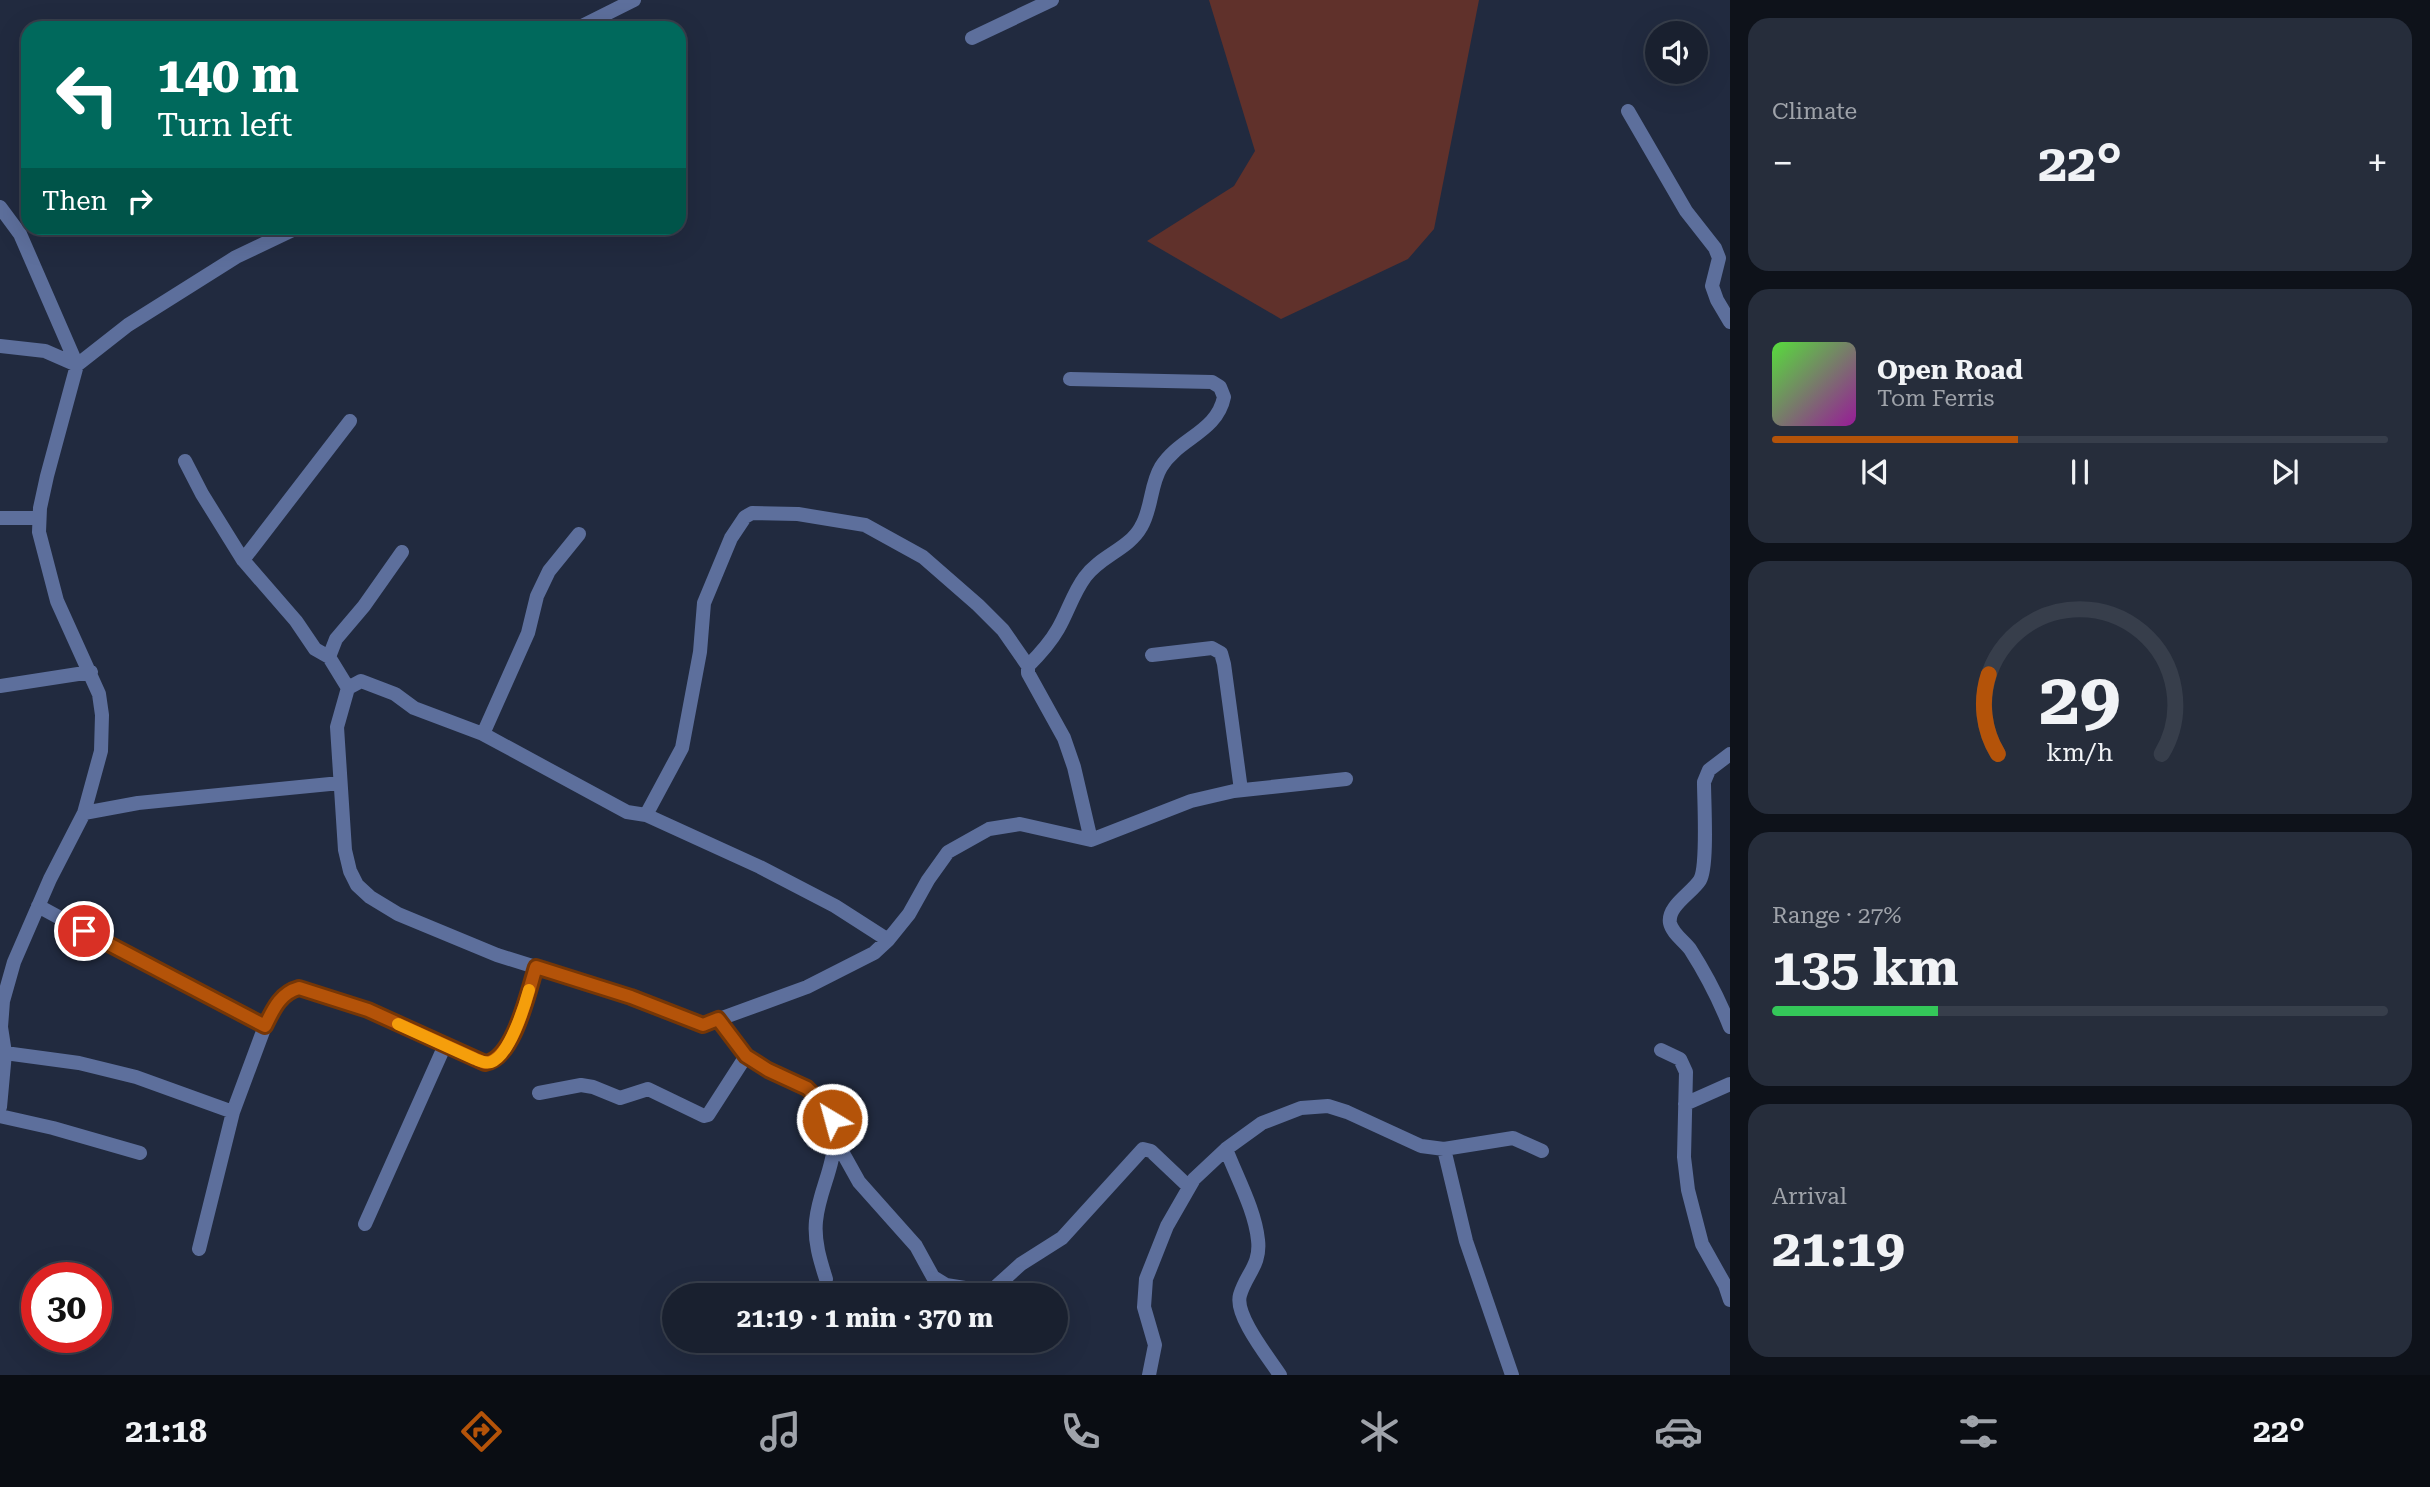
<!DOCTYPE html>
<meta charset="utf-8">
<style>
:root{--surface:#19202f;--page:#262d3b;--text:#f1f3f6;--muted:#9fa3aa;--line:#373e4b;--accent:#b45309}
body{margin:0;font-family:"Roboto Serif",serif;background:var(--page);color:var(--text);height:100vh;display:flex;flex-direction:column;font-size:26px;white-space:nowrap}
*{box-sizing:border-box;margin:0}
p{font-size:23px;color:var(--muted)}
.icon{flex:none;width:38px;height:38px;fill:none;stroke:currentColor;stroke-width:2;stroke-linecap:round;stroke-linejoin:round}
.map{position:relative;flex:1;overflow:hidden}
.details{display:flex;flex-direction:column;gap:18px;padding:18px;background:#0e121a;width:700px}
.details>*{flex:none}
.top-card{position:absolute;left:21px;top:21px;width:665px;height:214px;border-radius:21px;box-shadow:0 7px 28px #0002,0 0 0 2px var(--line);background:#00695c;color:#fff;overflow:hidden}
.fabs{position:absolute;left:1645px;top:21px;display:grid;gap:14px}
.fabs a{display:grid;place-items:center;width:63px;height:63px;border-radius:50%;background:var(--surface);box-shadow:0 7px 28px #0002,0 0 0 2px var(--line);font-size:35px}
.speed{position:absolute;left:21px;top:1262px;display:flex;gap:14px;font-size:35px;font-weight:700;text-align:center}
.speed>*{display:grid;place-content:center;width:91px;height:91px;border-radius:50%;background:var(--surface);box-shadow:0 7px 28px #0002,0 0 0 2px var(--line);line-height:1}
.speed .limit{border:10px solid #d22;background:#fff;color:#111}
.pin{position:absolute;display:grid;place-items:center;width:60px;height:60px;color:#fff;margin:-30px;border:4px solid #fff;border-radius:50%;box-shadow:0 2px 7px #0007}
.me{position:absolute;width:77px;margin:-38px;rotate:323deg;stroke-linejoin:round;filter:drop-shadow(0 0 5px #0008)}
.turn{display:flex;align-items:center;gap:24px;height:147px;padding:0 21px;font-size:32px}
.turn .icon{width:91px;height:91px;stroke-width:2.5}
.turn b{display:block;font-size:49px;line-height:60px}
.then{display:flex;align-items:center;height:66px;padding:0 21px;background:#0003;gap:14px;font-size:26px}
.big{font-size:52px;font-weight:700;line-height:1.1}
.details .tile{flex:1;display:flex;flex-direction:column;justify-content:center;gap:10px;min-width:0;padding:0 24px;border-radius:21px;background:var(--page)}
.details .dial{align-items:center;gap:0}
.dial svg{height:182px;overflow:visible;fill:none;stroke:var(--line);stroke-width:7;stroke-linecap:round;text-anchor:middle}
.dial text{fill:var(--text);stroke:none}
.song{display:flex;align-items:center;gap:21px}
.cover{width:84px;height:84px;border-radius:10px;background:linear-gradient(135deg,hsl(110 70% 55%),hsl(300 70% 35%))}
.played{height:7px;border-radius:4px;background:linear-gradient(90deg,var(--accent) 40%,var(--line) 40%)}
.keys{display:flex;justify-content:space-around;direction:ltr}
.heat{display:flex;justify-content:space-between;align-items:center;font-size:38px;direction:ltr}
.charge{height:10px;border-radius:5px;background:linear-gradient(90deg,#34c759 27%,var(--line) 0)}
.trip{position:absolute;left:662px;top:1283px;width:406px;height:70px;border-radius:35px;background:var(--surface);box-shadow:0 7px 28px #0002,0 0 0 2px var(--line);font-weight:700;line-height:70px;text-align:center}
.dock{display:flex;height:112px;justify-content:space-around;align-items:center;background:#0a0d13;color:var(--muted)}
.dock .icon{width:49px;height:49px}
.dock .selected{color:var(--accent)}
.dock b{font-size:32px;color:var(--text)}
main{display:flex;flex:1;min-height:0}
.map>svg:first-child{display:block}
.green{fill:#60312b}
.lines{fill:none;stroke-linecap:round;stroke-linejoin:round}
.street{stroke:#5d6f9c;stroke-width:14}
.route-casing{stroke:#753606;stroke-width:18}
.route{stroke:#b45309;stroke-width:12}
.slow{stroke:#f59e0b;stroke-width:12}
</style>
<main>
<div class="map">
<svg width="1730" height="1375" viewBox="0 0 1730 1375">
<rect width="100%" height="100%" fill="#212a3f"/>
<!-- green -->
<path class="green" d="M1209,0H1479L1434,229L1408,259L1281,319L1147,241L1234,186L1255,151Z"/>
<g class="lines">
<!-- street -->
<path class="street" d="M578,28L634,0
M972,38L1052,0
M1628,111L1686,211L1715,248L1719,258L1712,286L1717,300L1730,322
M0,207L20,234L77,365
M0,346L45,351L77,365
M185,461L202,494L243,560L296,621L315,649L329,657
M0,518H39
M243,560L350,421
M1152,655L1212,648L1221,653L1224,664L1241,790
M1028,666C1039,655 1050,643 1058,629C1068,612 1073,593 1085,577C1100,556 1129,549 1141,527C1152,509 1150,485 1161,467C1179,438 1217,432 1224,397L1220,387L1212,382L1070,379
M0,686L91,672
M348,688L329,657L336,639L364,606L402,552
M483,734L528,633L537,596L549,571L579,534
M1730,754L1709,770L1704,782C1704,802 1708,866 1700,880C1692,893 1667,906 1670,923C1672,933 1684,941 1690,949C1706,974 1719,999 1730,1027
M84,813L138,803L340,783
M646,815L682,748L700,652L704,603L731,538L745,517L752,513L798,514L865,525L923,557L978,605L1003,630L1028,666V673L1064,738L1074,767L1091,840
M38,906L175,980L265,1026
M888,940L835,906L760,867L646,815L627,812L483,734L414,708L395,694L361,681L348,688L337,727L345,850L350,871L357,885L370,897L398,914L497,955L631,997L703,1025L807,987L874,953L888,940L909,914L928,880L948,852L989,829L1020,824L1091,840L1191,801L1234,791L1346,779
M718,1019C732,1039 744,1057 766,1070C785,1081 807,1083 821,1102C852,1144 820,1178 816,1221C814,1241 820,1260 826,1279
M1661,1050L1680,1059L1686,1072L1684,1157L1688,1190L1702,1244L1725,1285L1730,1300
M5,1053L79,1063L136,1077L233,1112
M539,1093L581,1085L593,1087L620,1098L648,1089L704,1116L708,1115L746,1056
M1685,1104L1730,1084
M0,1107L5,1053L1,1027L3,1001L14,962L50,879L84,813L101,751L102,715L99,694L57,601L39,532L40,508L47,476L77,365L128,325L236,257L297,228
M0,1116L53,1128L140,1153
M835,1139L859,1182L916,1246L933,1277L946,1285L990,1292L1021,1264L1062,1238L1143,1149L1151,1151L1189,1187
M1226,1149C1237,1178 1255,1210 1258,1240C1261,1265 1246,1274 1240,1295C1234,1315 1269,1358 1280,1375
M1444,1149L1466,1241L1512,1375
M365,1224L445,1045
M199,1249L233,1112L265,1026L275,1005L285,995L299,988L368,1010L485,1063C514,1059 528,992 536,967
M1149,1375L1155,1345L1144,1307L1146,1279L1167,1226L1194,1179L1226,1149L1262,1123L1301,1108L1328,1106L1347,1112L1421,1146L1444,1149L1513,1138L1542,1151"/>
</g>
<g class="lines">
<!-- route casing -->
<g class="route-casing">
<path id="route" d="M84,931L265,1026C273,1010 280,993 299,988L368,1010L485,1063C514,1059 528,992 536,967L631,997L703,1025L718,1019L746,1056L768,1070L807,1088L820,1101L832,1119"/>
</g>
<!-- route -->
<use href="#route" class="route"/>
<!-- slow -->
<path class="slow" d="M398,1024L475,1059C480,1061 485,1064 491,1062C509,1056 524,1008 529,990"/>
</g>
</svg>
<div class="fabs">
<a><svg class="icon" aria-label="sound" viewBox="0 0 24 24"><path d="M4 9h4l5-4v14l-5-4H4zM17 9q2 3 0 6"/></svg></a>
</div>
<div class="speed"><div class="limit">30</div></div>
<div class="pin" style="left:84px;top:931px;background:#d93025"><svg class="icon" aria-label="arrive" viewBox="0 0 24 24"><path d="M6 21V4h12l-3 4 3 4H6"/></svg></div>
<svg class="me" style="left:832px;top:1119px" viewBox="-20 -20 40 40"><circle r="17" fill="#b45309" stroke="#fff" stroke-width="3"/><path d="M0-11L8 9 0 5-8 9z" fill="#fff"/></svg>
<div class="trip">21:19 · 1 min · 370 m</div>
<div class="top-card">
<div class="turn"><svg class="icon" aria-label="left" viewBox="0 0 24 24"><path d="M17 20v-9H6M10 6l-5 5 5 5"/></svg><div><b>140 m</b>Turn left</div></div>
<div class="then">Then<svg class="icon" aria-label="right" viewBox="0 0 24 24"><path d="M7 20v-9h11M14 6l5 5-5 5"/></svg></div>
</div>
</div>
<section class="details">
<div class="tile"><p>Climate</p>
<div class="heat"><a>−</a><b class="big">22°</b><a>+</a></div>
</div>
<div class="tile">
<div class="song"><i class="cover"></i><div><b>Open Road</b><p>Tom Ferris</p></div></div>
<div class="played"></div>
<div class="keys"><svg class="icon" aria-label="previous" viewBox="0 0 24 24"><path d="M18 5L8 12l10 7zM5 5v14"/></svg><svg class="icon" aria-label="pause" viewBox="0 0 24 24"><path d="M8 5v14M16 5v14"/></svg><svg class="icon" aria-label="next" viewBox="0 0 24 24"><path d="M6 5l10 7-10 7zM19 5v14"/></svg></div>
</div>
<div class="tile dial"><svg viewBox="0 0 100 80">
<path d="M14 69A42 42 0 1 1 86 69"/>
<path d="M14 69A42 42 0 0 1 10 34" stroke="#b45309"/>
<text x="50" y="56" font-size="32" font-weight="700">29</text>
<text x="50" y="72" font-size="11">km/h</text>
</svg></div>
<div class="tile"><p>Range · 27%</p><b class="big">135 km</b><div class="charge"></div></div>
<div class="tile"><p>Arrival</p><b class="big">21:19</b></div>
</section>
</main>
<nav class="dock">
<b>21:18</b>
<svg class="icon selected" aria-label="directions" viewBox="0 0 24 24"><path d="M12 3l9 9-9 9-9-9zM9 14v-3h6M13 9l2 2-2 2"/></svg>
<svg class="icon" aria-label="music" viewBox="0 0 24 24"><path d="M9 18V5l10-2v13"/><circle cx="6" cy="18" r="3"/><circle cx="16" cy="16" r="3"/></svg>
<svg class="icon" aria-label="phone" viewBox="0 0 24 24"><path d="M5 4h4l2 5-3 2q2 4 5 5l2-3 5 2v4C11 20 4 13 5 4z"/></svg>
<svg class="icon" aria-label="climate" viewBox="0 0 24 24"><path d="M12 3v18M4 7l16 10M4 17L20 7"/></svg>
<svg class="icon" aria-label="car" viewBox="0 0 24 24"><path d="M5 17H2v-5l4-1 3-4h7l3 4 3 1v5h-3M9 17h6M6 11h13"/><circle cx="7" cy="17" r="2"/><circle cx="17" cy="17" r="2"/></svg>
<svg class="icon" aria-label="filters" viewBox="0 0 24 24"><path d="M4 7h16M4 17h16"/><circle cx="9" cy="7" r="2"/><circle cx="15" cy="17" r="2"/></svg>
<b>22°</b>
</nav>
